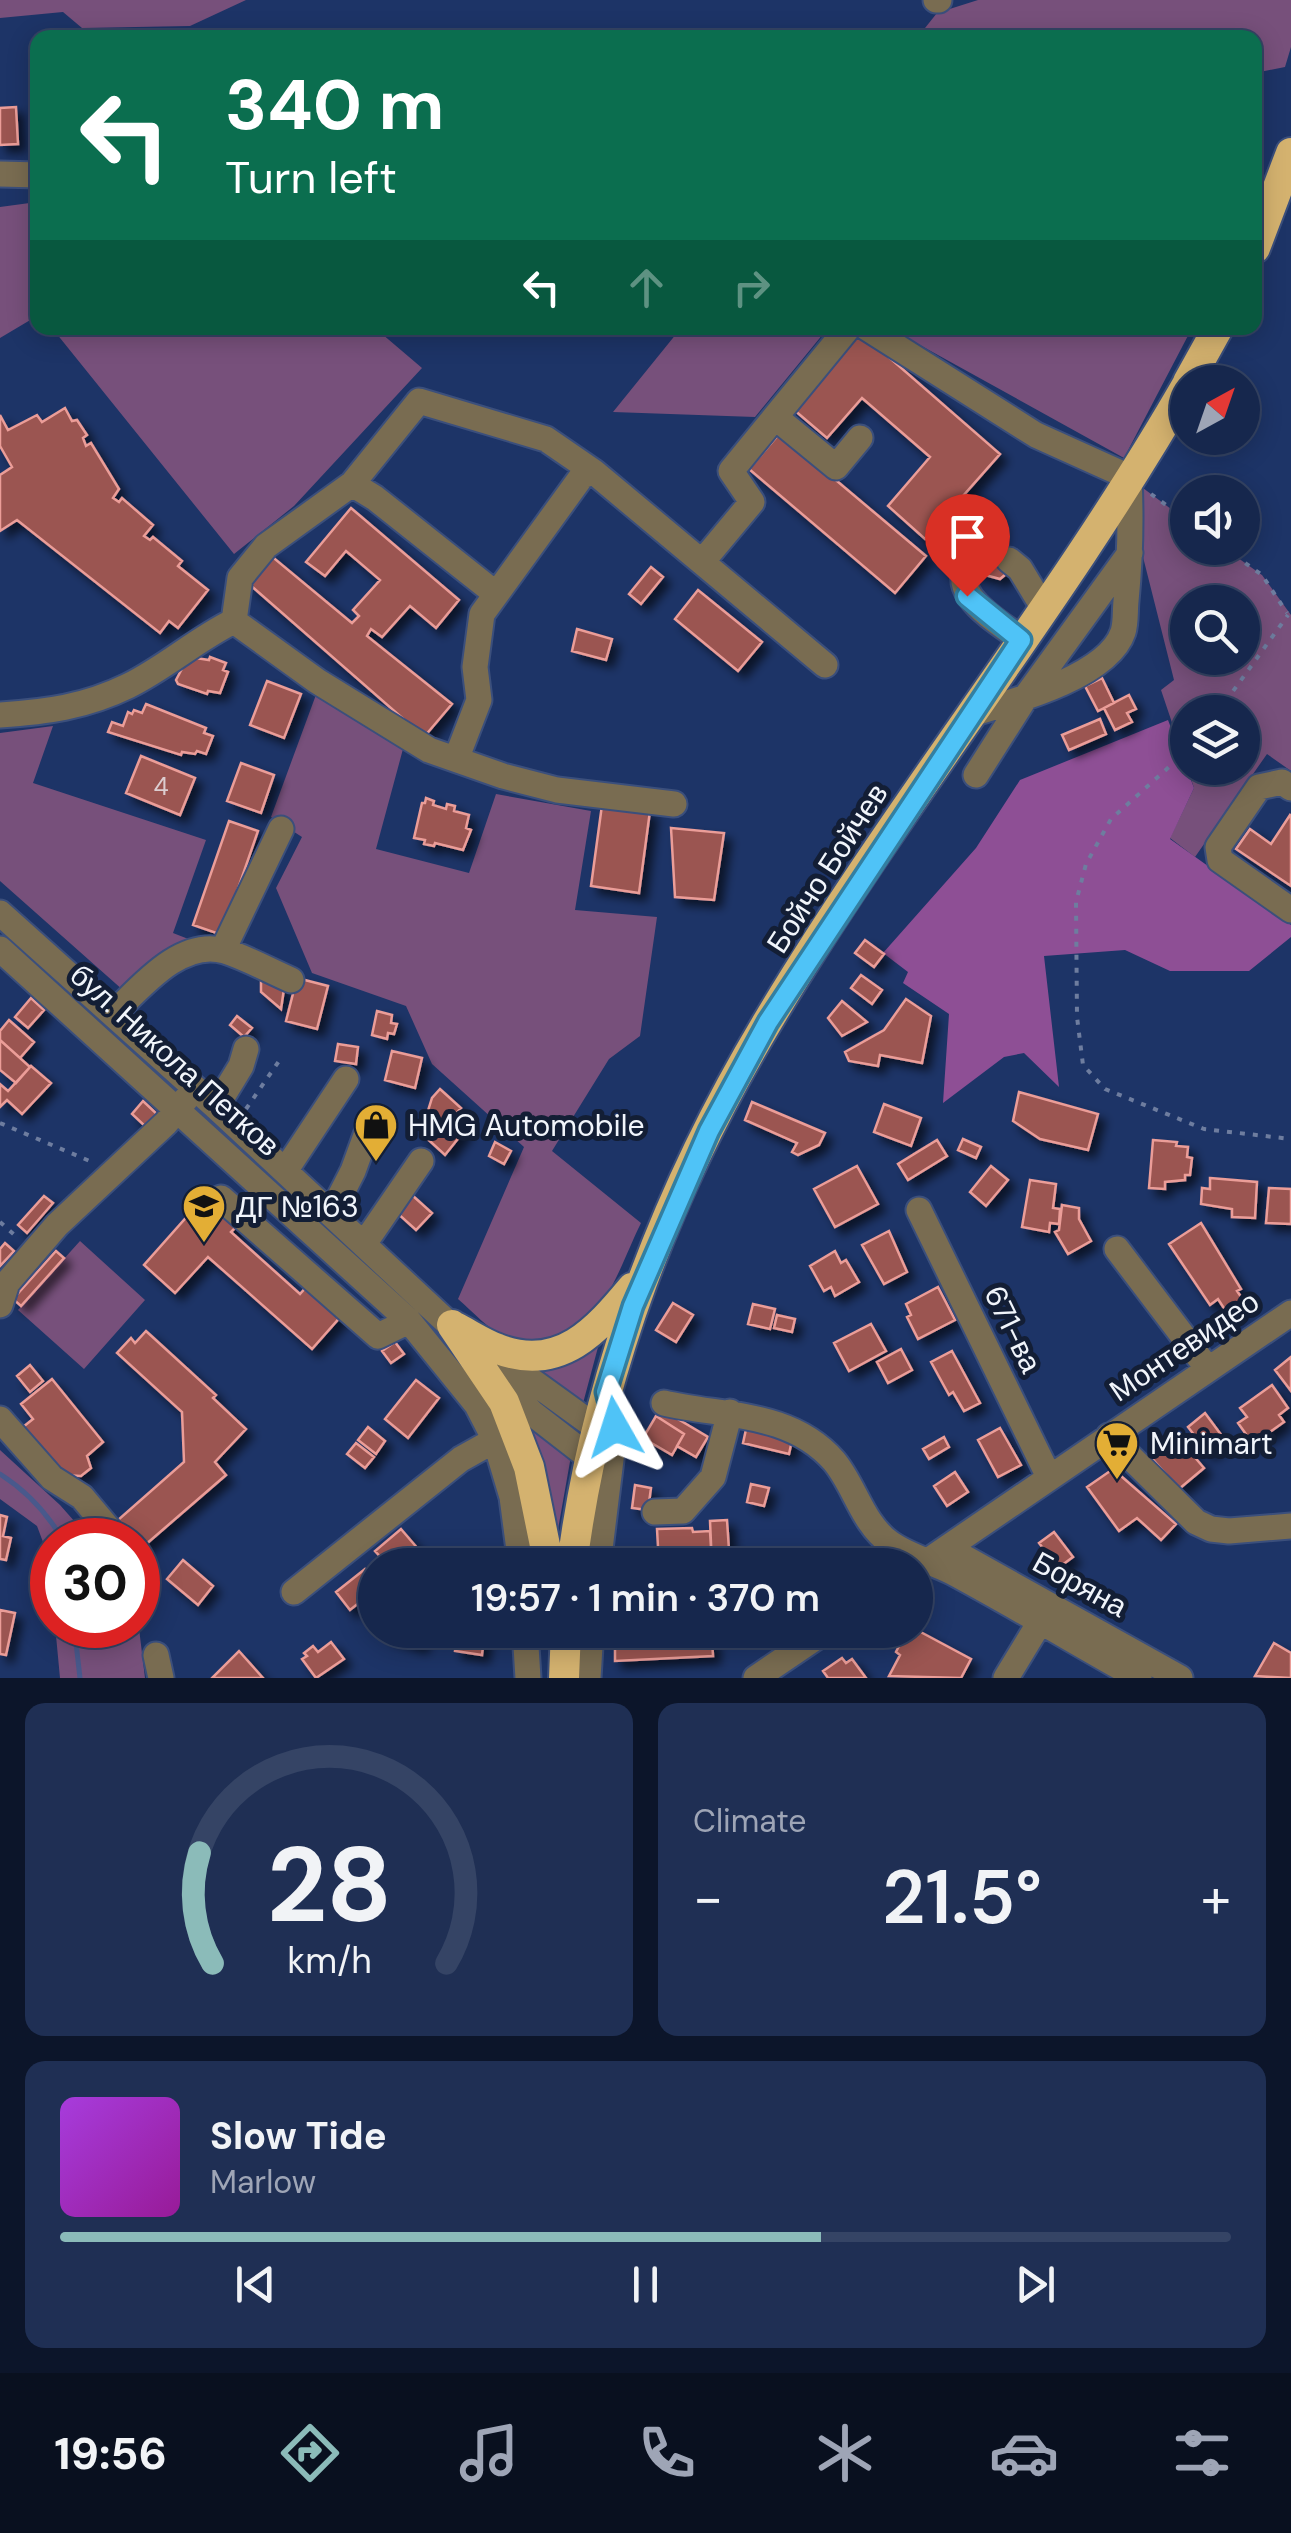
<!DOCTYPE html>
<meta charset="utf-8">
<style>
:root{--surface:#16274d;--page:#1f2f54;--text:#f1f3f6;--muted:#9ea5b6;--line:#354465;--accent:#8bbbb9}
body{margin:0;font-family:"DM Sans",sans-serif;background:var(--page);color:var(--text);height:100vh;display:flex;flex-direction:column;font-size:38px;white-space:nowrap}
*{box-sizing:border-box;margin:0}
p{font-size:32px;color:var(--muted)}
.icon{flex:none;width:55px;height:55px;fill:none;stroke:currentColor;stroke-width:2;stroke-linecap:round;stroke-linejoin:round}
.map{position:relative;height:1678px;overflow:hidden}
.sheet{display:flex;flex-direction:column;gap:25px;padding:25px;background:#0c152a;flex:1}
.sheet>*{flex:none}
.hud{position:absolute;left:30px;top:30px;width:1232px;height:305px;border-radius:20px;box-shadow:0 5px 25px #0003,0 0 0 2px var(--line);background:#0b6e4f;color:#fff;overflow:hidden}
.needle{width:65px;rotate:40deg}
.buttons{position:absolute;left:1170px;top:365px;display:grid;gap:20px}
.buttons a{display:grid;place-items:center;width:90px;height:90px;border-radius:50%;background:var(--surface);box-shadow:0 5px 25px #0003,0 0 0 2px var(--line);font-size:50px}
.speed{position:absolute;left:30px;top:1518px;display:flex;gap:20px;font-size:50px;font-weight:700;text-align:center}
.speed>*{display:grid;place-content:center;width:130px;height:130px;border-radius:50%;background:var(--surface);box-shadow:0 5px 25px #0003,0 0 0 2px var(--line);line-height:1}
.speed .limit{border:15px solid #d22;background:#fff;color:#111}
.pin{position:absolute;display:grid;place-items:center;width:85px;height:85px;color:#fff;margin:-102px -42px;border-radius:50% 50% 50% 0;rotate:-45deg;box-shadow:0 0 10px #0007}
.pin .icon{rotate:45deg}
.me{position:absolute;width:110px;margin:-55px;rotate:354deg;stroke-linejoin:round;filter:drop-shadow(0 0 8px #0008)}
.turn{display:flex;align-items:center;gap:35px;height:210px;padding:0 30px;font-size:45px}
.turn .icon{width:130px;height:130px;stroke-width:2.5}
.turn b{display:block;font-size:70px;line-height:85px}
.lanes{display:flex;align-items:center;height:95px;padding:0 30px;background:#0003;justify-content:center;gap:50px;direction:ltr}
.lanes .off{opacity:.35}
.big{font-size:75px;font-weight:600;line-height:1.1}
.sheet .widget{flex:1;display:flex;flex-direction:column;justify-content:center;gap:15px;min-width:0;padding:0 35px;border-radius:20px;background:var(--page)}
.sheet .dial{align-items:center;gap:0}
.dial svg{height:260px;overflow:visible;fill:none;stroke:var(--line);stroke-width:7;stroke-linecap:round;text-anchor:middle}
.dial text{fill:var(--text);stroke:none}
.song{display:flex;align-items:center;gap:30px}
.cover{width:120px;height:120px;border-radius:15px;background:linear-gradient(135deg,hsl(280 70% 55%),hsl(300 70% 35%))}
.played{height:10px;border-radius:5px;background:linear-gradient(90deg,var(--accent) 65%,var(--line) 65%)}
.keys{display:flex;justify-content:space-around;direction:ltr}
.heat{display:flex;justify-content:space-between;align-items:center;font-size:55px;direction:ltr}
.sheet .tiles{flex:1;display:grid;gap:25px;grid-template-columns:1fr 1fr}
.widget:last-child{grid-column:span 2}
.trip{position:absolute;left:358px;top:1548px;width:575px;height:100px;border-radius:50px;background:var(--surface);box-shadow:0 5px 25px #0003,0 0 0 2px var(--line);font-weight:600;line-height:100px;text-align:center}
.tab-bar{display:flex;height:160px;justify-content:space-around;align-items:center;background:#09101f;color:var(--muted)}
.tab-bar .icon{width:70px;height:70px}
.tab-bar .current{color:var(--accent)}
.tab-bar b{font-size:45px;color:var(--text)}
.map>svg:first-child{display:block}
.green{fill:#77507b;fill-rule:evenodd}
.forest{fill:#8e4f95}
.lines{fill:none;stroke-linecap:round;stroke-linejoin:round}
.stream{stroke:#49598c;stroke-width:5}
.building{fill:#9b5551;stroke:#eb9d98;stroke-width:2.5;filter:url(#shadow)}
.minor-casing{stroke:#3b4f7c;stroke-width:29}
.highway-casing{stroke:#3b4f7c;stroke-width:34}
.path{stroke:#6e7d9f;stroke-width:4;stroke-dasharray:5 8;stroke-linecap:butt}
.minor{stroke:#796c51;stroke-width:25}
.highway{stroke:#d4b26f;stroke-width:30}
.route-casing{stroke:#337fa1;stroke-width:25}
.route{stroke:#4fc3f7;stroke-width:18}
.labels{text-anchor:middle;dominant-baseline:central;stroke-width:10;stroke-linejoin:round;paint-order:stroke}
.number-label{font-size:25px;fill:#dccdd0}
.street-label{font-size:30px;fill:#f1f5fb;stroke:#131e35}
.poi-label{font-size:30px;fill:#f1f5fb;stroke:#131e35;text-anchor:start}
</style>
<div class="map">
<svg width="1291" height="1678" viewBox="0 0 1291 1678">
<defs>
<filter id="shadow"><feDropShadow dx="7" dy="7" stdDeviation="5" flood-color="#0009"/></filter>
</defs>
<rect width="100%" height="100%" fill="#1d3467"/>
<!-- green -->
<path class="green" d="M0,0H246L190,26L82,28L63,12L0,18Z
M978,0H1291V47L1285,67L1255,73V38H917L937,13Z
M37,202V316L0,338V207Z
M52,328H375L422,368L294,506L234,554Z
M681,328H828L755,417L613,412Z
M889,328H1192L1124,458Z
M1143,488L1187,521L1188,548H1224L1262,575L1291,615V771L1267,754L1195,857L1170,838L1194,788L1161,690L1174,680L1143,557ZM1188,602H1242V658H1188ZM1188,712H1242V768H1188Z
M317,692L403,749L376,849L469,873L496,794L591,811L575,910L657,917L640,1036L609,1059L552,1151L641,1223C627,1251 611,1299 588,1320C570,1336 529,1348 507,1338C488,1329 474,1313 458,1299L524,1147L432,1064L406,1006L312,973L276,888L302,837L271,817Z
M53,726L33,783L206,840L173,933L196,942L124,991L0,881V733Z
M80,1241L145,1300L84,1369L18,1310Z
M601,1336L582,1407L521,1363Z
M522,1417L571,1456L557,1535Z
M0,1450L60,1505L91,1540H52V1566L37,1526L0,1499Z
M138,1620L145,1678H60L55,1625H138Z"/>
<!-- forest -->
<path class="forest" d="M1168,720L1194,788L1170,839L1291,925V937L1249,971H1170L1125,950L1044,956L1059,1087L1024,1053L1004,1057L943,1103L949,1014L903,983L908,972L883,953L976,848L1020,780Z"/>
<g class="lines">
<!-- stream -->
<path class="stream" d="M0,1474C27,1491 47,1513 63,1540
M74,1625L80,1678"/>
</g>
<!-- building -->
<path class="building" d="M30,103H38V133H32Z
M16,107L18,144L0,145V108Z
M860,332L1000,454L925,539L888,506L930,457L862,398L827,438L793,409Z
M65,408L72,421L77,420L87,435L83,438L86,446L91,443L119,489L113,498L119,502L122,498L153,525L144,536L150,540L153,537L182,561L178,566L208,590L178,628L169,621L160,633L17,520L0,531V475L12,467L0,446V415L8,430L37,415L42,422Z
M780,433L926,556L895,593L749,469Z
M351,508L459,600L436,628L410,606L382,637L371,629L367,636L452,704L424,737L249,584L269,554L352,623L359,616L353,610L380,580L346,551L325,576L306,562Z
M984,546L1011,553L1006,574L1000,579L978,573Z
M651,567L663,577L641,604L629,594Z
M698,590L762,642L738,671L675,619Z
M577,629L612,639L606,660L572,651Z
M210,657L226,663L223,670L228,672L220,693L208,691L207,694L178,684L176,680L186,661L196,658L209,660Z
M1102,678L1114,703L1098,711L1085,686Z
M267,681L301,694L284,738L250,725Z
M1129,695L1136,709L1127,713L1132,722L1115,730L1104,708Z
M146,704L206,728L204,733L213,736L206,754L197,751L195,754L182,752L181,755L108,732L112,722L123,726L128,712L132,714L134,710L142,713Z
M1100,719L1106,734L1069,750L1062,735Z
M141,756L195,778L180,815L126,793Z
M241,763L274,775L261,813L227,801Z
M426,798L434,801L433,805L446,809L447,804L455,806L454,811L469,815L466,828L471,830L463,850L435,843L434,846L424,844L425,840L414,838L422,803H425Z
M602,805L650,811L639,893L591,886Z
M1290,815L1291,816V886L1236,849L1250,829L1271,844Z
M229,821L258,831L222,935L193,925Z
M671,828L724,833L714,900L675,897Z
M865,940L884,954L874,967L855,953Z
M261,970L284,989L281,1009L261,992Z
M861,975L882,990L872,1004L851,988Z
M297,978L328,986L317,1029L286,1021Z
M31,998L44,1010L28,1028L15,1017Z
M906,999L931,1016L922,1063L880,1055L878,1066L849,1061L845,1052L884,1030Z
M842,1001L867,1022L842,1036L828,1018Z
M377,1011L392,1015L391,1023L397,1024L394,1034L388,1033L387,1039L372,1035Z
M237,1016L252,1028L244,1037L230,1025Z
M9,1020L34,1042L20,1058L0,1040V1031Z
M0,1040L30,1067L16,1083L0,1070Z
M338,1044L358,1047L356,1064L335,1061Z
M392,1051L422,1058L415,1088L385,1080Z
M31,1066L51,1083L22,1114L7,1100L0,1107V1084L8,1091Z
M440,1089L461,1108L452,1118L465,1130L445,1155L421,1133L432,1098Z
M1019,1092L1098,1114L1088,1150L1040,1139L1013,1121Z
M143,1101L159,1116L147,1128L132,1114Z
M752,1102L825,1133L819,1145L798,1155L792,1152L797,1143L745,1120Z
M884,1104L921,1118L911,1146L874,1132Z
M963,1139L981,1147L976,1158L958,1150Z
M937,1140L947,1156L908,1180L898,1164Z
M1153,1140L1177,1142L1176,1146L1188,1147L1187,1157L1192,1158L1190,1175H1185V1180L1165,1182V1189L1149,1188Z
M495,1142L511,1151L504,1164L489,1156Z
M857,1166L878,1204L835,1227L814,1189Z
M991,1166L1008,1180L986,1206L970,1192Z
M1210,1178L1257,1182L1255,1218L1232,1217V1209L1201,1204L1202,1188L1210,1189Z
M1030,1180L1056,1184L1053,1208L1060,1209L1059,1224L1050,1223L1049,1232L1022,1227Z
M1269,1188L1291,1189V1224L1266,1223Z
M412,1195L432,1213L416,1230L396,1212Z
M44,1196L53,1203L27,1233L18,1225Z
M199,1203L210,1212L217,1204L239,1224L231,1232L300,1294L308,1285L342,1315L312,1349L208,1257L175,1293L144,1265Z
M1062,1205L1079,1208V1219L1091,1241L1068,1254L1055,1232L1059,1230Z
M1201,1223L1241,1289L1237,1291L1246,1304L1229,1316L1218,1299L1210,1305L1169,1244Z
M889,1231L907,1272L884,1284L862,1245Z
M5,1243L14,1251L0,1266V1249Z
M56,1251L64,1258L21,1306L13,1299Z
M835,1251L841,1263L846,1260L859,1282L835,1296L831,1287L824,1291L810,1266Z
M938,1287L955,1320L918,1339L907,1317L911,1315L906,1304Z
M673,1303L693,1315L676,1342L656,1330Z
M753,1304L775,1309L770,1329L748,1324Z
M777,1315L795,1319L792,1332L774,1328Z
M871,1324L886,1351L849,1371L834,1343Z
M146,1331L216,1395L213,1398L246,1429L215,1462L226,1475L144,1546L118,1520L184,1462L182,1412L117,1353L131,1338L135,1343Z
M395,1342L404,1354L391,1363L382,1351Z
M901,1349L912,1370L888,1383L877,1362Z
M952,1351L980,1403L964,1411L953,1392L949,1395L931,1362Z
M1291,1357V1391L1275,1370Z
M30,1365L43,1381L30,1392L17,1376Z
M52,1379L103,1442L87,1456L91,1468L81,1476L61,1475L23,1427L33,1419L21,1404Z
M416,1380L439,1398L408,1438L385,1419Z
M1272,1385L1288,1408L1279,1415L1284,1422L1253,1444L1238,1423L1247,1417L1240,1408Z
M661,1409L708,1437L696,1457L677,1446L684,1434L656,1416Z
M1205,1413L1225,1440L1208,1453L1188,1427Z
M656,1416L684,1434L672,1455L643,1438Z
M748,1420L794,1431L789,1454L743,1443Z
M368,1427L385,1441L376,1454L358,1440Z
M1000,1428L1021,1465L998,1477L978,1440Z
M1174,1433L1204,1468L1179,1489L1149,1455Z
M944,1437L949,1447L929,1459L923,1449Z
M356,1443L374,1457L365,1468L347,1454Z
M1113,1469L1176,1524L1161,1540L1137,1518L1119,1531L1087,1487Z
M955,1472L968,1492L947,1506L934,1486Z
M751,1484L769,1488L764,1506L747,1502Z
M635,1485L651,1488L648,1510L632,1508Z
M0,1515L7,1517L3,1536L11,1538L6,1560L0,1559Z
M727,1520L730,1565H712L710,1521Z
M692,1528L693,1532L710,1531L712,1565H659L657,1529Z
M401,1529L419,1550L405,1561L399,1554L387,1564L375,1551Z
M1054,1532L1073,1557L1054,1571L1042,1555L1046,1552L1039,1543Z
M416,1555H436V1565H416Z
M459,1559L494,1562V1565H458Z
M183,1560L213,1586L198,1605L167,1579Z
M365,1569L375,1582V1590L350,1610L336,1592Z
M0,1610L15,1613L6,1655L0,1654Z
M915,1629L971,1659L961,1678L889,1676L900,1655L896,1652L907,1630Z
M388,1630H425L420,1646L387,1635Z
M458,1630H485L482,1655L455,1651Z
M630,1630L631,1643L615,1644L614,1631Z
M712,1639L713,1656L615,1661V1644Z
M331,1642L344,1659L316,1678L302,1659L307,1656L304,1653L313,1646L318,1652Z
M1274,1643L1291,1653V1678L1255,1676Z
M239,1651L263,1678H212Z
M842,1658L846,1663L852,1659L866,1678H828L823,1671Z"/>
<g class="lines">
<!-- minor casing -->
<g class="minor-casing">
<path id="minor" d="M936,0H939
M0,174L38,175
M848,328L775,417L836,467L860,438
M867,328L1036,435L1129,477C1131,519 1130,560 1126,601C1125,610 1126,623 1123,632C1108,677 1012,702 971,714
M352,484L419,401L546,439L594,472
M982,553H976C939,589 994,619 1021,639
M1009,560L1020,569L1043,607
M702,562L752,502L731,471L775,417
M234,621L317,681L429,750L503,776L557,790L674,804
M234,621L240,578L266,546L352,484L375,498L496,594
M0,715C46,712 85,707 128,686C165,668 197,639 234,621
M457,757L479,700L475,667L482,614L582,476L594,472L825,665
M976,775L1025,698L1130,553
M1291,788L1282,782L1259,787L1218,847L1220,860L1291,910
M0,913L216,1107L464,1338
M0,949L409,1321L477,1405L495,1440L512,1497L521,1565
M223,950L281,829
M113,1014C141,987 181,938 225,951C247,958 270,971 291,980
M216,1107L241,1066L246,1049
M285,1171L346,1079
M221,1198L378,1336L409,1321
M919,1210L1049,1477
M331,1214L353,1171L372,1119
M364,1244L421,1161
M1117,1249L1208,1369
M0,1305L7,1283L57,1225L166,1123L186,1099
M492,1352L597,1428
M500,1380L532,1413L590,1458
M664,1403C724,1417 790,1411 834,1461C855,1486 862,1523 890,1543C908,1556 932,1562 952,1572C1015,1606 1077,1643 1139,1678
M0,1419L52,1478L82,1497L118,1540
M1109,1436L1196,1522L1211,1529L1229,1531L1291,1526
M655,1512L683,1511L713,1477L730,1412
M947,1548L1180,1678
M598,1565L615,1427L607,1393
M919,1567L1291,1313
M294,1592L461,1459L495,1440
M525,1630L528,1678
M156,1655L161,1678
M588,1678L591,1630
M756,1678L827,1630
M1006,1678L1040,1622"/>
</g>
<!-- highway casing -->
<g class="highway-casing">
<path id="highway" d="M1255,248L1291,153
M1188,382L1218,328
M452,1325L504,1402L529,1467L549,1565
M455,1327C469,1334 484,1344 498,1349C560,1373 597,1330 632,1288
M572,1565C596,1373 669,1186 768,1021C898,803 1061,604 1188,383
M564,1678L566,1630"/>
</g>
<!-- path -->
<path class="path" d="M1151,494L1188,521
M1224,548L1262,575L1287,613
M1218,712L1288,615
M1188,750L1111,819L1086,864L1076,902L1077,1017L1083,1065L1105,1089L1204,1129L1291,1139
M246,1109L279,1061
M0,1123L92,1162
M0,1222L19,1239
M846,1640L860,1630"/>
<!-- minor -->
<use href="#minor" class="minor"/>
<!-- highway -->
<use href="#highway" class="highway"/>
</g>
<g class="lines">
<!-- route casing -->
<g class="route-casing">
<path id="route" d="M615,1427L606,1392L633,1306L709,1131L768,1022L1021,640L967,596"/>
</g>
<!-- route -->
<use href="#route" class="route"/>
</g>
<!-- icons -->
<defs>
<g id="shop-pin" transform="scale(2.25)"><path d="M0 17L-7.5 6A9.5 9.5 0 1 1 7.5 6Z" fill="#e3ae35" stroke="#131e35"/><path d="M-5-2.5h2.3a2.7 3.5 0 0 1 5.4 0H5L5.5 6h-11ZM-1.5-2.5h3a1.5 2.3 0 0 0-3 0Z" fill="#111"/></g>
<g id="school-pin" transform="scale(2.25)"><path d="M0 17L-7.5 6A9.5 9.5 0 1 1 7.5 6Z" fill="#e3ae35" stroke="#131e35"/><path d="M0-5L7-2L0 1L-7-2ZM-4 1L0 2.5L4 1V4Q0 6-4 4Z" fill="#111"/></g>
<g id="supermarket-pin" transform="scale(2.25)"><path d="M0 17L-7.5 6A9.5 9.5 0 1 1 7.5 6Z" fill="#e3ae35" stroke="#131e35"/><path d="M-6-5.5h2.5l.6 2H6L4.5 2H-2.5L-4.4-4H-6ZM-1.5 3.2a1.3 1.3 0 1 0 .1 0ZM3 3.2a1.3 1.3 0 1 0 .1 0Z" fill="#111"/></g>
</defs>
<g fill-rule="evenodd">
<use href="#shop-pin" x="376" y="1125"/>
<use href="#school-pin" x="204" y="1206"/>
<use href="#supermarket-pin" x="1117" y="1443"/>
</g>
<g class="labels">
<!-- number labels -->
<g class="number-label">
<text x="161" y="786">4</text>
</g>
<!-- street labels -->
<g class="street-label">
<text transform="translate(827 868) rotate(-57)">Бойчо Бойчев</text>
<text transform="translate(175 1060) rotate(42)">бул. Никола Петков</text>
<text transform="translate(1013 1329) rotate(64)">671-ва</text>
<text transform="translate(1184 1346) rotate(-34)">Монтевидео</text>
<text transform="translate(1080 1584) rotate(29)">Боряна</text>
</g>
<!-- poi labels -->
<g class="poi-label">
<text x="408" y="1125">HMG Automobile</text>
<text x="236" y="1206">ДГ №163</text>
<text x="1150" y="1443">Minimart</text>
</g>
</g>
</svg>
<div class="buttons">
<a><svg class="needle" viewBox="-14 -14 28 28"><path d="M0-13l5 13h-10z" fill="#e53935"/><path d="M0 13l5-13h-10z" fill="#9ea5b6"/></svg></a>
<a><svg class="icon" aria-label="sound" viewBox="0 0 24 24"><path d="M4 9h4l5-4v14l-5-4H4zM17 9q2 3 0 6"/></svg></a>
<a><svg class="icon" aria-label="search" viewBox="0 0 24 24"><circle cx="10" cy="10" r="6"/><path d="M15 15l6 6"/></svg></a>
<a><svg class="icon" aria-label="layers" viewBox="0 0 24 24"><path d="M12 4l9 5-9 5-9-5zM3 14l9 5 9-5"/></svg></a>
</div>
<div class="speed"><div class="limit">30</div></div>
<div class="pin" style="left:967px;top:596px;background:#d93025"><svg class="icon" aria-label="arrive" viewBox="0 0 24 24"><path d="M6 21V4h12l-3 4 3 4H6"/></svg></div>
<svg class="me" style="left:615px;top:1427px" viewBox="-20 -20 40 40"><path d="M0-17L14 15 0 8-14 15z" fill="#4fc3f7" stroke="#fff" stroke-width="4"/></svg>
<div class="trip">19:57 · 1 min · 370 m</div>
<div class="hud">
<div class="turn"><svg class="icon" aria-label="left" viewBox="0 0 24 24"><path d="M17 20v-9H6M10 6l-5 5 5 5"/></svg><div><b>340 m</b>Turn left</div></div>
<div class="lanes"><svg class="icon" aria-label="left" viewBox="0 0 24 24"><path d="M17 20v-9H6M10 6l-5 5 5 5"/></svg><svg class="icon off" aria-label="ahead" viewBox="0 0 24 24"><path d="M12 20V5M6 11l6-6 6 6"/></svg><svg class="icon off" aria-label="right" viewBox="0 0 24 24"><path d="M7 20v-9h11M14 6l5 5-5 5"/></svg></div>
</div>
</div>
<section class="sheet">
<div class="tiles">
<div class="widget dial"><svg viewBox="0 0 100 80">
<path d="M14 69A42 42 0 1 1 86 69"/>
<path d="M14 69A42 42 0 0 1 10 35" stroke="#8bbbb9"/>
<text x="50" y="56" font-size="32" font-weight="700">28</text>
<text x="50" y="72" font-size="11">km/h</text>
</svg></div>
<div class="widget"><p>Climate</p>
<div class="heat"><a>−</a><b class="big">21.5°</b><a>+</a></div>
</div>
<div class="widget">
<div class="song"><i class="cover"></i><div><b>Slow Tide</b><p>Marlow</p></div></div>
<div class="played"></div>
<div class="keys"><svg class="icon" aria-label="previous" viewBox="0 0 24 24"><path d="M18 5L8 12l10 7zM5 5v14"/></svg><svg class="icon" aria-label="pause" viewBox="0 0 24 24"><path d="M8 5v14M16 5v14"/></svg><svg class="icon" aria-label="next" viewBox="0 0 24 24"><path d="M6 5l10 7-10 7zM19 5v14"/></svg></div>
</div>
</div>
</section>
<nav class="tab-bar">
<b>19:56</b>
<svg class="icon current" aria-label="directions" viewBox="0 0 24 24"><path d="M12 3l9 9-9 9-9-9zM9 14v-3h6M13 9l2 2-2 2"/></svg>
<svg class="icon" aria-label="music" viewBox="0 0 24 24"><path d="M9 18V5l10-2v13"/><circle cx="6" cy="18" r="3"/><circle cx="16" cy="16" r="3"/></svg>
<svg class="icon" aria-label="phone" viewBox="0 0 24 24"><path d="M5 4h4l2 5-3 2q2 4 5 5l2-3 5 2v4C11 20 4 13 5 4z"/></svg>
<svg class="icon" aria-label="climate" viewBox="0 0 24 24"><path d="M12 3v18M4 7l16 10M4 17L20 7"/></svg>
<svg class="icon" aria-label="car" viewBox="0 0 24 24"><path d="M5 17H2v-5l4-1 3-4h7l3 4 3 1v5h-3M9 17h6M6 11h13"/><circle cx="7" cy="17" r="2"/><circle cx="17" cy="17" r="2"/></svg>
<svg class="icon" aria-label="filters" viewBox="0 0 24 24"><path d="M4 7h16M4 17h16"/><circle cx="9" cy="7" r="2"/><circle cx="15" cy="17" r="2"/></svg>
</nav>
